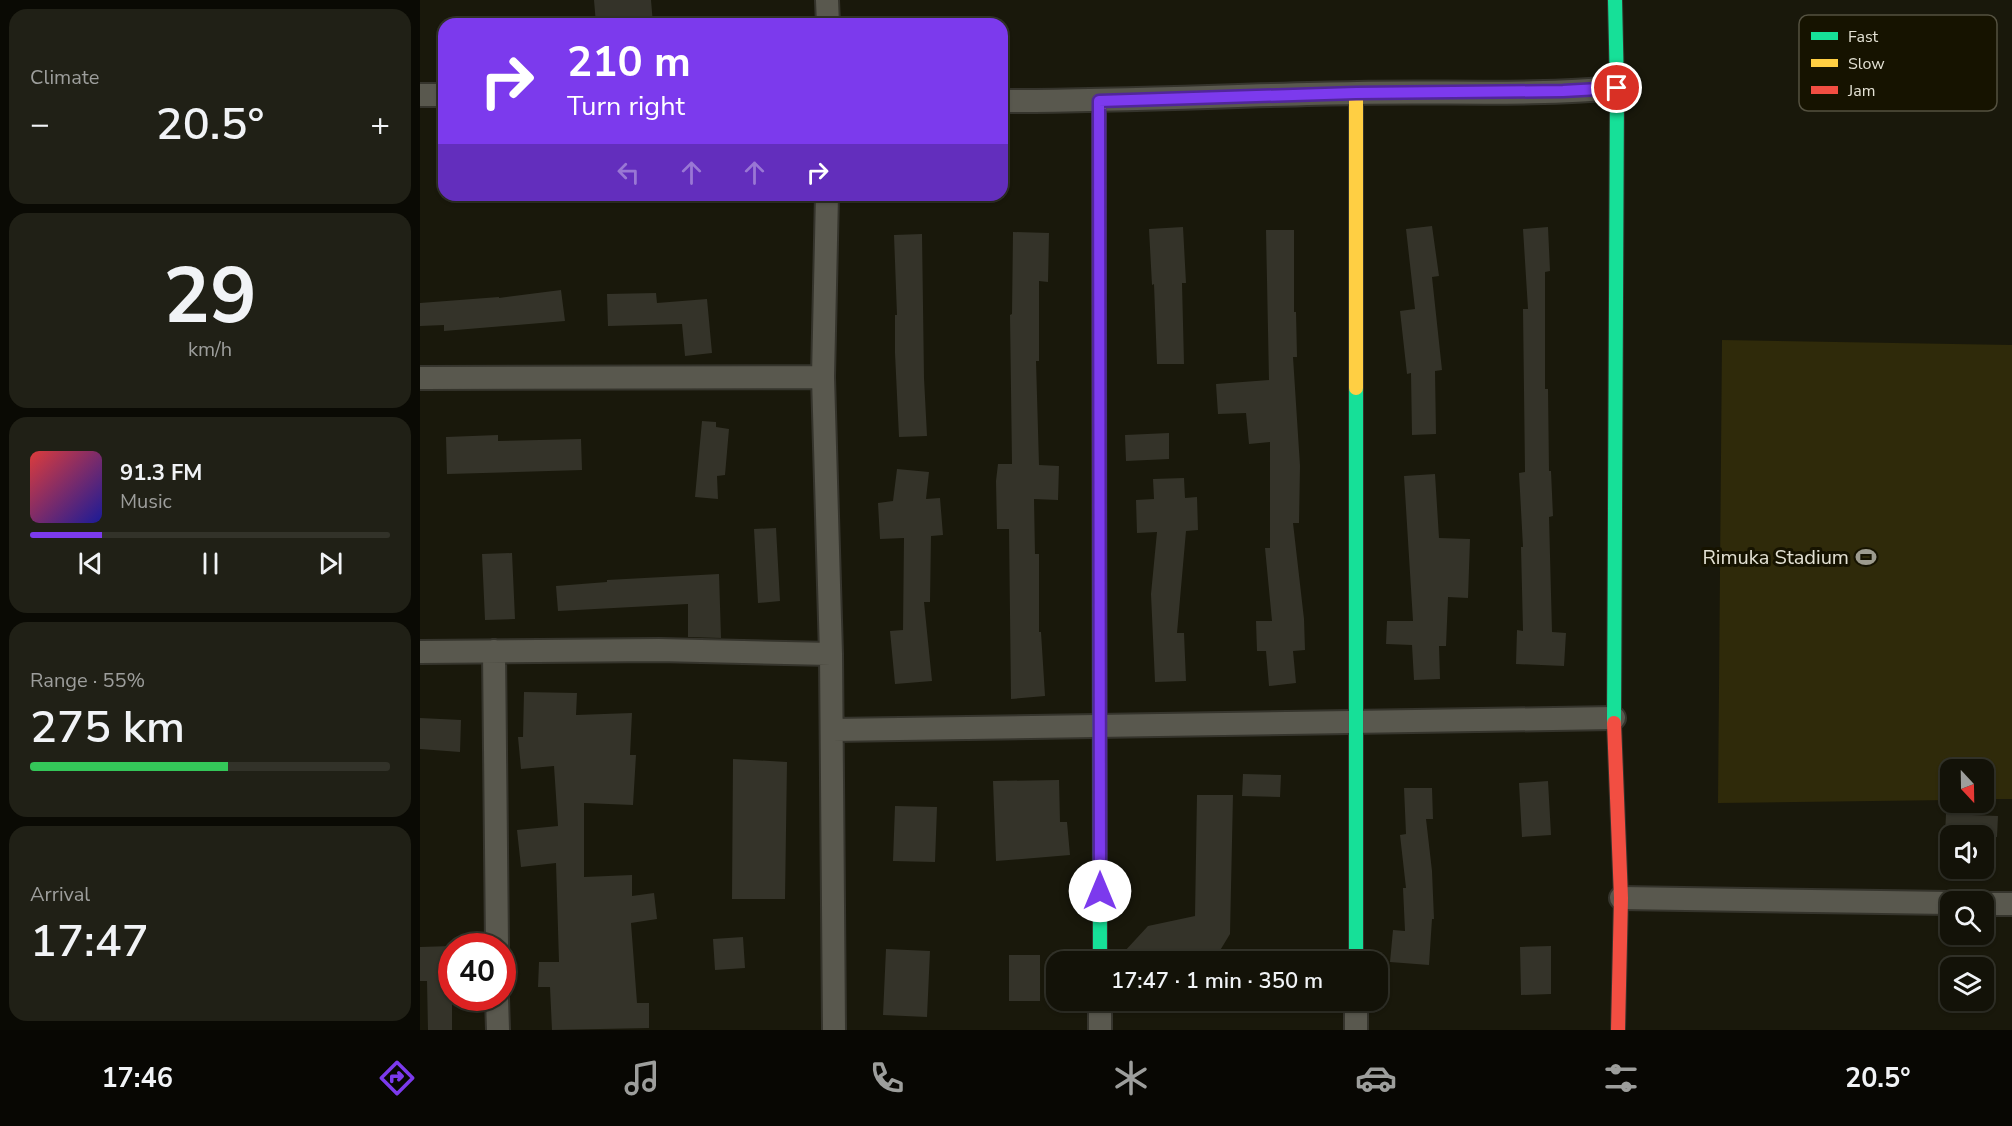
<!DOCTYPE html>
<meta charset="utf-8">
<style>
:root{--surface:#131208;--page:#202016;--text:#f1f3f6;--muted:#9d9e9c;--line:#323229;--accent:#7c3aed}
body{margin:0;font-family:"Nunito Sans",sans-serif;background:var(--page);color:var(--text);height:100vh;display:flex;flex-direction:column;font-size:22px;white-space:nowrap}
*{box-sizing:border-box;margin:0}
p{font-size:20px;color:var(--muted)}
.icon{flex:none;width:33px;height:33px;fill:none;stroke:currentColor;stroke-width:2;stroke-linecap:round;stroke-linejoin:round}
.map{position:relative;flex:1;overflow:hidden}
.panel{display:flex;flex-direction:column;gap:9px;padding:9px;background:#0a0a04;width:420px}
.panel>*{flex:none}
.top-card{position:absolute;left:18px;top:18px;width:570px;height:183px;border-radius:18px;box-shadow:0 2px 4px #0004,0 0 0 2px var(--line);background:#7c3aed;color:#fff;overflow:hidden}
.needle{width:39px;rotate:158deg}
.controls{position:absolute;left:1520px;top:759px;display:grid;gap:12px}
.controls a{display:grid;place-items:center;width:54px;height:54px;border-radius:12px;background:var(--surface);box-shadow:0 2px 4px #0004,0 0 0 2px var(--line);font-size:30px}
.speed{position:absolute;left:18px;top:933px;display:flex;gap:12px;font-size:30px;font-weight:700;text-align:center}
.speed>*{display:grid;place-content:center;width:78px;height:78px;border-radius:50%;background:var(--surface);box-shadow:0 2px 4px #0004,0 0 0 2px var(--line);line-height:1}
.speed .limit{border:9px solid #d22;background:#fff;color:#111}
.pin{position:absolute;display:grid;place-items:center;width:51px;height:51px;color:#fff;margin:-26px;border:3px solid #fff;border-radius:50%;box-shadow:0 2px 6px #0007}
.me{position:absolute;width:66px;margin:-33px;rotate:0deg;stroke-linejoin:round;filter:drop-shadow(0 0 4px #0008)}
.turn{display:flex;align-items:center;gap:21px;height:126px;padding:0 30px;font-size:27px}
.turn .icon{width:78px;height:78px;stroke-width:2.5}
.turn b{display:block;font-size:42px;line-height:51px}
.lanes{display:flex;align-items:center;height:57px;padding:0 30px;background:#0003;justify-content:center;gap:30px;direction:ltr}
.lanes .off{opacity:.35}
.big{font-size:45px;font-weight:600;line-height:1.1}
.panel .tile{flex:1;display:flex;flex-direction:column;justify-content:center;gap:9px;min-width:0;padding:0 21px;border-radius:18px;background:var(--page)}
.panel .dial{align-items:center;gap:0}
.dial b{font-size:78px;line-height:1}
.song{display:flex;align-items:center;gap:18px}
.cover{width:72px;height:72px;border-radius:9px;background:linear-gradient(135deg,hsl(0 70% 55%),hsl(240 70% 35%))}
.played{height:6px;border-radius:3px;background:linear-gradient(90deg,var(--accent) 20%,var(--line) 20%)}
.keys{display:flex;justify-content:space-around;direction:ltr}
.heat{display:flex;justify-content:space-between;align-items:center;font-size:33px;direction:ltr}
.charge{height:9px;border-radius:4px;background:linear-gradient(90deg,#34c759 55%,var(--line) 0)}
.trip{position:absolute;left:626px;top:951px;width:342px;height:60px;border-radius:18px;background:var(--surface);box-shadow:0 2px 4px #0004,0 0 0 2px var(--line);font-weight:600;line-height:60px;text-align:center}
.tab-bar{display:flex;height:96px;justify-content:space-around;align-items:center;background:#080703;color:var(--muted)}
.tab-bar .icon{width:42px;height:42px}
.tab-bar .current{color:var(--accent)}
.tab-bar b{font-size:27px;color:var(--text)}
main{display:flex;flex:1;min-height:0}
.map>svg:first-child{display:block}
.green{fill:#2f2a0a}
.building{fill:#343329}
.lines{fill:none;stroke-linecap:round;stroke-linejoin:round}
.street-casing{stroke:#35342c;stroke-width:26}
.fast-casing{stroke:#35342c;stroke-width:16}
.slow-casing{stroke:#35342c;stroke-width:16}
.jam-casing{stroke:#35342c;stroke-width:16}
.street{stroke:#59584e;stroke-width:22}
.fast{stroke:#16e098;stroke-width:14}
.slow{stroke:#ffcf43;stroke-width:14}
.jam{stroke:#f24e42;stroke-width:14}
.route-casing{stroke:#51269a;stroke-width:15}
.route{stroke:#7c3aed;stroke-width:10}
.labels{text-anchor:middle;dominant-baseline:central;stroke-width:6;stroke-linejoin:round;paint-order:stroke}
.poi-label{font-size:20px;fill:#e4e2d4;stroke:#161300;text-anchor:end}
.key{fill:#161300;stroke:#545140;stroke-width:1.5}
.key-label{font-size:16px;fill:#e4e2d4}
</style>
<main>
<section class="panel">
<div class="tile"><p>Climate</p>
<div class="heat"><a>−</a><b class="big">20.5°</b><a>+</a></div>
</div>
<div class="tile dial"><b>29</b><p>km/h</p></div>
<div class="tile">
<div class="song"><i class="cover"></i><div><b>91.3 FM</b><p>Music</p></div></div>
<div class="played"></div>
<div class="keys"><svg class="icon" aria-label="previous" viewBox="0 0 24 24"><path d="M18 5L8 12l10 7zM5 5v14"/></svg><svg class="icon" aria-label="pause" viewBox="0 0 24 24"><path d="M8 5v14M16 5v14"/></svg><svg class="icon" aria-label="next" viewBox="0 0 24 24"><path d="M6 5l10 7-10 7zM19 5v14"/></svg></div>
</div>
<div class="tile"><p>Range · 55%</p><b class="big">275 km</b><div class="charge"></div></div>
<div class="tile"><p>Arrival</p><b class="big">17:47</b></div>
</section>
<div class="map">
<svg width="1592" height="1030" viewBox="0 0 1592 1030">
<rect width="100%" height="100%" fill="#19180b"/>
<!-- green -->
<path class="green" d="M1302,340L1592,345V799H1563V770H1530V800L1298,803Z"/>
<!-- building -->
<path class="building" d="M174,0H231L233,24H176Z
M1012,226L1019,276L1012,277L1022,370L1015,371L1016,434L992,435L991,373L987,374L980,311L995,309L986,229Z
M763,227L766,283H762L764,364H737L734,284L732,285L729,229Z
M1128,227L1130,271L1125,272V389H1128L1129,471H1131L1133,516L1129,517L1132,632L1146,633L1144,666L1096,664L1097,630L1103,631L1101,547H1103L1099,473L1105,472L1103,309H1108L1103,229Z
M846,230H874V312H876L877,357H873L880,466L879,523H873L884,619L885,650L873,651L876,683L849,686L846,651H837L836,621H852L845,548H850V442L829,444L826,413L798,414L796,384L849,380Z
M593,232L629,233L628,282L619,281V361H616L619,465L639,466L638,500L614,499L615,554H619V632H621L625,696L591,699L589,529H577L576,481L578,464H592L590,315L592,314Z
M502,234L504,378L507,436L479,437L475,353V315H477L474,235Z
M141,290L145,321L24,331V325L0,326V303L79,297V298Z
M236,293L237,303L287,299L292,353L265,356L262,324L188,326L187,294Z
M282,421L296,422V427L309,429L305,475L297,476L298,499L275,497Z
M749,433V459L706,461L705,435Z
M78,435V441L161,439L162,470L27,474L26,437Z
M477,469L509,472L506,499L520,498L523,535L511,536L510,602H504L512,681L475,684L470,631L483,630L484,538L460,539L458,503L473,501Z
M1015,474L1019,538L1050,539L1048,598L1028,597L1026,646H1019L1020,679L994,680L992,645L966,644L967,621H993L984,476Z
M764,478L765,498L777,497L778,530L766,531L757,633H764L766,681L735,682L731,594L737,532L717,533L716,500L734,499L733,479Z
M356,528L360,601L338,603L334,529Z
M92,553L95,619L65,620L62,554Z
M299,574L301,638L268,637V604L138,611L136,586L187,582V580Z
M104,692L157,693L156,715L212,713L210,755H216L213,805L164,803V877L212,875V896L234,893L237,919L211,923L217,1003H229V1028L132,1030L130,987H118L119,962H139L136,863L101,867L97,830L138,826L134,766L101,769L98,737H103Z
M0,718L41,720L40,752L0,749Z
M313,759L367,762L365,899H312Z
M823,774L861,775L860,797L822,796Z
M639,780L640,822H647L650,855L576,861L573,781Z
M1128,781L1131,835L1102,837L1099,783Z
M984,788H1012L1013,819H1006L1012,871L1014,919H1012L1009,965L970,962L973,930L985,931L983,888H986L980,835L986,834Z
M777,795H813L810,934L793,962H714L704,952L728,926L775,916Z
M475,806L517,807L515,862L473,861Z
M1526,814L1578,816L1577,837L1525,835Z
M323,937L325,968L295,970L293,939Z
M32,946V1030H8L7,981H0V947Z
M1131,946V994L1101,995L1100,947Z
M466,949L510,951L507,1017L463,1015Z
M589,955H620V1001H589Z"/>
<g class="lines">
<!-- street casing -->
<g class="street-casing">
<path id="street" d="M407,0L408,24
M0,95H24
M582,101C701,101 819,95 937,93C1023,91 1111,96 1197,88
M407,195L403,377L411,654L414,1030
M0,378L403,377
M74,651L77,946
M0,652L239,650L411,654
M412,730L1194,718
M1201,898L1530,903
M1563,904H1592
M77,998L78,1030
M680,1000V1030
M936,1030V1000"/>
</g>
<!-- fast casing -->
<g class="fast-casing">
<path id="fast" d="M679,291L680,962
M936,388V962
M1194,723L1197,88L1195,0"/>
</g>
<!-- slow casing -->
<g class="slow-casing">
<path id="slow" d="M936,93V388
M679,101V291"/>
</g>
<!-- jam casing -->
<g class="jam-casing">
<path id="jam" d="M1194,723L1201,898L1198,1030"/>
</g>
<!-- street -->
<use href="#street" class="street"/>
<!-- fast -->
<use href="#fast" class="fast"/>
<!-- slow -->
<use href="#slow" class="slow"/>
<!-- jam -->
<use href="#jam" class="jam"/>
</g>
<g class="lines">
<!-- route casing -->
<g class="route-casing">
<path id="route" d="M680,891L679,101L936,93L1143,91L1197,88"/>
</g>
<!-- route -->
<use href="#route" class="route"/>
</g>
<!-- icons -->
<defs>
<g id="stadium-bare" transform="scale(1.62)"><path d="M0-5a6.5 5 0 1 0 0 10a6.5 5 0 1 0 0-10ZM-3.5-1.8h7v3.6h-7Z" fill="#9d9b8e" stroke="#161300" stroke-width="2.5" paint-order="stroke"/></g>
</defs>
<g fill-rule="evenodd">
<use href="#stadium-bare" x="1446" y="557"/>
</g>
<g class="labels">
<!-- poi labels -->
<g class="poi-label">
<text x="1429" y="557">Rimuka Stadium</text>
</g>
</g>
<!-- legend -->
<rect x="1379" y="15" width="198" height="96" rx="9" class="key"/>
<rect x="1391" y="32" width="27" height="8" fill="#16e098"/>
<rect x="1391" y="59" width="27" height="8" fill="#ffcf43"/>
<rect x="1391" y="86" width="27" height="8" fill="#f24e42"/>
<g class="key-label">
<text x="1428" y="42">Fast</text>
<text x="1428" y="69">Slow</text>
<text x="1428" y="96">Jam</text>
</g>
</svg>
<div class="controls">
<a><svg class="needle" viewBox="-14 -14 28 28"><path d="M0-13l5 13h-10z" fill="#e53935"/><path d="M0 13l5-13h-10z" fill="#9d9e9c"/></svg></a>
<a><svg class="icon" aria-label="sound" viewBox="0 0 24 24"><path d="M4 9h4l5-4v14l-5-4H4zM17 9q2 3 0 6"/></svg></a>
<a><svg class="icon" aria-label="search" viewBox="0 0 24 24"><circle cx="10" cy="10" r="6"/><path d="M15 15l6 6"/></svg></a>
<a><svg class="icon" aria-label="layers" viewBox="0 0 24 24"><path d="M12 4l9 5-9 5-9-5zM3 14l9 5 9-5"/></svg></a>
</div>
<div class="speed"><div class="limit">40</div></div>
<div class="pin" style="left:1197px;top:88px;background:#d93025"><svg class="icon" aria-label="arrive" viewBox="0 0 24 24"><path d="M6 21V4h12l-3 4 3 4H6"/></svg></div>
<svg class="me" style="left:680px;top:891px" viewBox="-20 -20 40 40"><circle r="19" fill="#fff"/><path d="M0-13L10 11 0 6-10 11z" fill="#7c3aed"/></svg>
<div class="trip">17:47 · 1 min · 350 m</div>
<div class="top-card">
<div class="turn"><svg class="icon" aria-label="right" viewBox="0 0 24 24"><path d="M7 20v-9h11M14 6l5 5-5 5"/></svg><div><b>210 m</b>Turn right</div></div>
<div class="lanes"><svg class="icon off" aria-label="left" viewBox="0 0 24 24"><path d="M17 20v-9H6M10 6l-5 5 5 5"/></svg><svg class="icon off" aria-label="ahead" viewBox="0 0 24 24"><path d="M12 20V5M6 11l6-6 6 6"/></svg><svg class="icon off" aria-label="ahead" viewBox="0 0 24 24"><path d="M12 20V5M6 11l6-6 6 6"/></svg><svg class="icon" aria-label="right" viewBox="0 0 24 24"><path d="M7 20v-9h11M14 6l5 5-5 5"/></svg></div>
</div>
</div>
</main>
<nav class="tab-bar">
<b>17:46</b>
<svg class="icon current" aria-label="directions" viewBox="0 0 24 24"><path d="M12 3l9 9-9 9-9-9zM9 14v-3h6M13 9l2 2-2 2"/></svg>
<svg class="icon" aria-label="music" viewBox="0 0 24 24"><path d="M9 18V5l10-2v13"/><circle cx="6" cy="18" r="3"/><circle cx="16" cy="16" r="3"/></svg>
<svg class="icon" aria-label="phone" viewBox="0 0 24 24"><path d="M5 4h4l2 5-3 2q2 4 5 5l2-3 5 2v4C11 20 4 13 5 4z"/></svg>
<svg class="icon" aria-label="climate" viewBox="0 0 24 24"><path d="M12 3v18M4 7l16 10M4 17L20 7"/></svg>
<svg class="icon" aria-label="car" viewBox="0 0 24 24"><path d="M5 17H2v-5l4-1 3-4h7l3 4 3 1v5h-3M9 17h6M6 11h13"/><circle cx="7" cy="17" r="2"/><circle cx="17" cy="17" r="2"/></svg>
<svg class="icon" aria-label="filters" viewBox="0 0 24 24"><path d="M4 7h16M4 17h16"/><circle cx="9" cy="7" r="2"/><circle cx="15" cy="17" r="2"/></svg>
<b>20.5°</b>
</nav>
